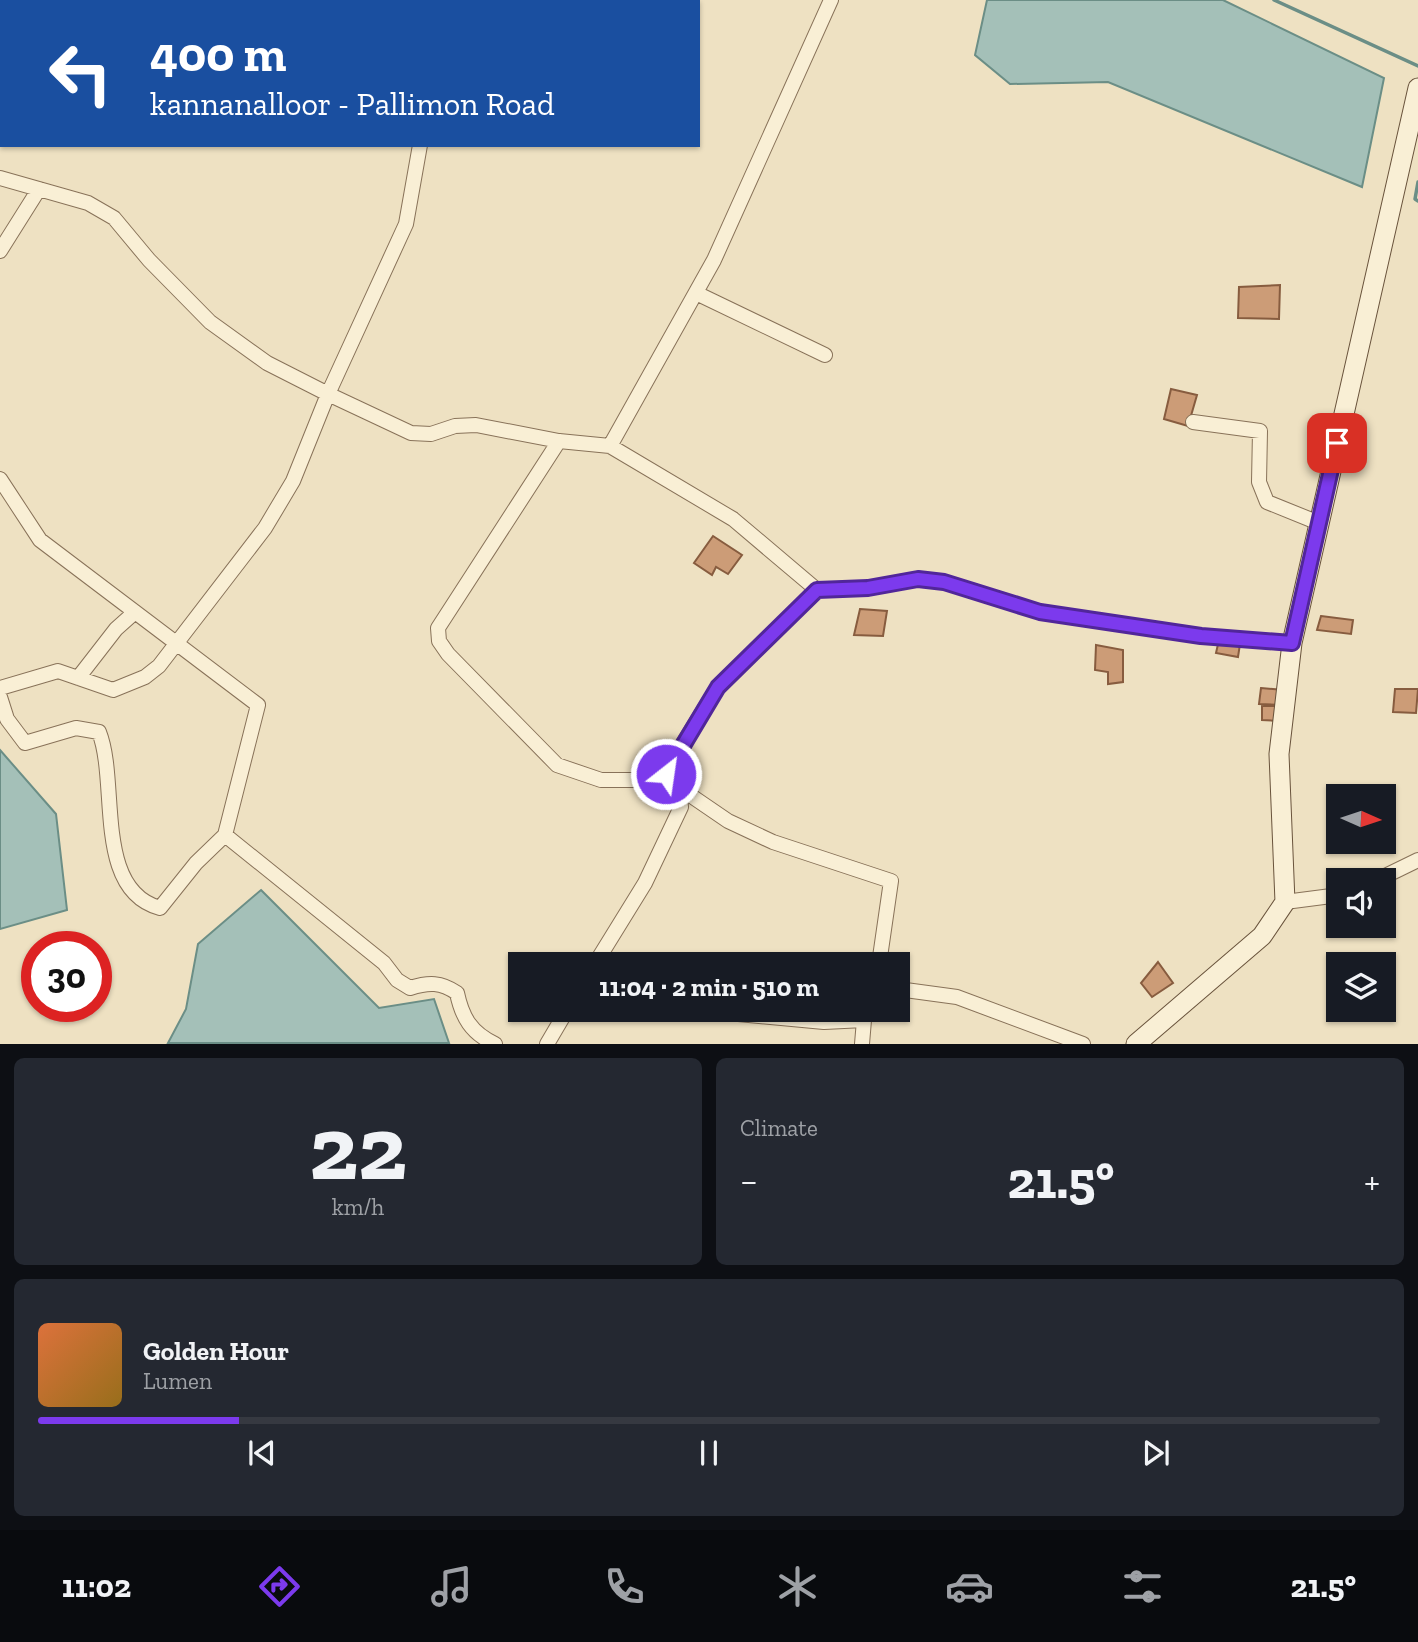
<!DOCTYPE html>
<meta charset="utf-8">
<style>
:root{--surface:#171b24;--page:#242831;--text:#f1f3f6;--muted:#9ea1a6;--line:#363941;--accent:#7c3aed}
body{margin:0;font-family:"Zilla Slab",serif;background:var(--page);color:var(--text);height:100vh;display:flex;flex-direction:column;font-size:26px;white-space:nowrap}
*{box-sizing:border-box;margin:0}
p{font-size:23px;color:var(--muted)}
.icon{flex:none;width:38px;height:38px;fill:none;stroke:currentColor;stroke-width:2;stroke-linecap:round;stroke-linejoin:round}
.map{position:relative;height:1044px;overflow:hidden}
.drawer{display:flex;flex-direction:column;gap:14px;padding:14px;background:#0d0f14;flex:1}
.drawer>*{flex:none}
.guide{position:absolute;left:0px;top:0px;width:700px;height:147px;box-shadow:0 2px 5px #0004;background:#1a4fa0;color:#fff;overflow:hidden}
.needle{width:46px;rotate:93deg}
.buttons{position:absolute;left:1326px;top:784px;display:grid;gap:14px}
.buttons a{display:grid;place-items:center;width:70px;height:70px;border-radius:0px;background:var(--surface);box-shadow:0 2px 5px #0004;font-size:35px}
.speed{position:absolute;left:21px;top:931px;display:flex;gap:14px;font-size:35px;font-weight:700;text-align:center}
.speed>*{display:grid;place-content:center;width:91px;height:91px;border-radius:50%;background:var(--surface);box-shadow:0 2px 5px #0004;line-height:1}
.speed .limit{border:10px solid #d22;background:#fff;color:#111}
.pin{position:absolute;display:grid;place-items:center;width:60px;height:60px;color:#fff;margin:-30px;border-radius:14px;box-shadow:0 4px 10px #0006}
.me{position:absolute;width:77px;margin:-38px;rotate:30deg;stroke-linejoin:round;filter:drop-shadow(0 0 5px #0008)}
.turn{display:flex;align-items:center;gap:24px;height:147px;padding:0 35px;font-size:32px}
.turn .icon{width:91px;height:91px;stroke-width:2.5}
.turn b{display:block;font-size:49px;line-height:60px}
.big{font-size:52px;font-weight:800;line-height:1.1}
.drawer .tile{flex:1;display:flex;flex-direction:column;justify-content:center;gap:10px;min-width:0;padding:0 24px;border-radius:10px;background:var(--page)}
.drawer .dial{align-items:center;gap:0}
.dial b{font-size:91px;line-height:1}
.song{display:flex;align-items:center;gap:21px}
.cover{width:84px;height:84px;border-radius:10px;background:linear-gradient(135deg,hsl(20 70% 55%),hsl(40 70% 35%))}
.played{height:7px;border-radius:4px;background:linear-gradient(90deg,var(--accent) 15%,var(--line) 15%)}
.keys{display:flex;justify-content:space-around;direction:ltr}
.heat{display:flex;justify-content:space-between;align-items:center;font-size:38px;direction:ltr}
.drawer .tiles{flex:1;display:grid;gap:14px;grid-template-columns:1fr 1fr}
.tile:last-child{grid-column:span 2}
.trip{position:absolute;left:508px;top:952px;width:402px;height:70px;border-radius:0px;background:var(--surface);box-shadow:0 2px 5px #0004;font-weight:800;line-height:70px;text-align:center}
.menu{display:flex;height:112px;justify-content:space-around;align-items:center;background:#090b0e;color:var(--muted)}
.menu .icon{width:49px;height:49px}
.menu .active{color:var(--accent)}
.menu b{font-size:32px;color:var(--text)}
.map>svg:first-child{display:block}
.water{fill:#a4c0b8;stroke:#6b8e86;stroke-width:2}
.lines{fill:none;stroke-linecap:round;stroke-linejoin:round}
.stream{stroke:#6b8e86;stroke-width:3.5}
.building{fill:#cc9c77;stroke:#875c3f;stroke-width:2}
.street-casing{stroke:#887259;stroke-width:16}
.secondary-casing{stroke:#69533c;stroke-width:21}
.street{stroke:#f9efd5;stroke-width:14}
.secondary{stroke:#f9efd5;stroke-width:19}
.route-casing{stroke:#51269a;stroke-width:18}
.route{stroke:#7c3aed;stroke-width:12}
</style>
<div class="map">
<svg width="1418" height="1044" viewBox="0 0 1418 1044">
<rect width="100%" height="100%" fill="#eee1c2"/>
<!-- water -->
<path class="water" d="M987,0H1223L1384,78L1362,187L1108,82L1010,84L975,55Z
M0,750L56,814L67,910L0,929Z
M261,890L379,1008L434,999L449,1043H168L186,1009L198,944Z"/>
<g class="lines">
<!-- stream -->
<path class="stream" d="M1274,0L1418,66
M1418,182L1415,199L1418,201"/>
</g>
<!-- building -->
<path class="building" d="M1280,285L1279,319L1238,318L1239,287Z
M1171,389L1197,395L1188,426L1164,419Z
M713,536L742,555L728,574L716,567L712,575L694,563Z
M860,609L887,611L883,636L854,635Z
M1321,616L1353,620L1351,634L1317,630Z
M1219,640L1240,644L1238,657L1216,653Z
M1096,645L1123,650V682L1108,684V672L1095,670Z
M1261,688L1284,690L1283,705L1259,704Z
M1395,689H1418L1416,713L1393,712Z
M1262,706H1282L1279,721L1262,720Z
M1158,962L1173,983L1152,997L1141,983Z"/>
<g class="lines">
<!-- street casing -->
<g class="street-casing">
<path id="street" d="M468,2L469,0
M0,178L88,203L114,218L149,260L210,322L267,363L328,394L411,433L431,434L455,426L476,425L559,441L610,446L733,519L817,590
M0,251L39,189
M696,293L825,355
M1193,422L1260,431L1259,482L1267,502L1319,523
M559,441L438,628L439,641L448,654L557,765L601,780H668L728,821L773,842L891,881L879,964
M610,446L714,260L831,0
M0,479L40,540L258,705L225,835L196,863L160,908C93,890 119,782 99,732L76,728L25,743L7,719L0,697
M78,678L116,629L135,612
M0,688L58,671L113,690L145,677L159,666L265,528L293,481L328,394L406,224L420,145
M225,835L384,963L397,980L410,988C429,982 441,982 457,993C462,1017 471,1033 495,1044
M1377,880L1418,860
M1285,902L1339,895
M595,964L645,883L681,807C681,792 665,784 667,769L718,687L817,590L868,588L918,579L944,582L1040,612L1201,636L1292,643
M898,989L957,997L1083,1044
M696,1010L824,1022L864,1020L862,1044
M547,1044L567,1010"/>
</g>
<!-- secondary casing -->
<g class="secondary-casing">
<path id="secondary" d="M1136,1044L1262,936L1285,902L1279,754L1292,643L1418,88"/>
</g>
<!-- street -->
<use href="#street" class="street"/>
<!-- secondary -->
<use href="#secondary" class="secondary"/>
</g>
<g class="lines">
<!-- route casing -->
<g class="route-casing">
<path id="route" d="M666,774L718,687L817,590L868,588L918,579L944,582L1040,612L1201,636L1292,643L1337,443"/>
</g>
<!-- route -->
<use href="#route" class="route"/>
</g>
</svg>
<div class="buttons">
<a><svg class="needle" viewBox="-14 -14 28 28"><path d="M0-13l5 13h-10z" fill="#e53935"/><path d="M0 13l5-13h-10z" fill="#9ea1a6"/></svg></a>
<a><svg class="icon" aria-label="sound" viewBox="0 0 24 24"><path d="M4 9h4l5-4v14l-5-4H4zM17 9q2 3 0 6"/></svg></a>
<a><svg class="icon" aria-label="layers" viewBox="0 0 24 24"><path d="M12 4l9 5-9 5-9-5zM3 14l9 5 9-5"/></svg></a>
</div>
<div class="speed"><div class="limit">30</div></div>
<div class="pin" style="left:1337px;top:443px;background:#d93025"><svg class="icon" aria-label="arrive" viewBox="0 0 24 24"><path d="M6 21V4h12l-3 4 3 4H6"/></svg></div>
<svg class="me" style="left:666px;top:774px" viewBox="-20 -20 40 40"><circle r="17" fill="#7c3aed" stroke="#fff" stroke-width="3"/><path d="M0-11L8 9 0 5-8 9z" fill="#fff"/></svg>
<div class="trip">11:04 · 2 min · 510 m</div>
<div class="guide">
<div class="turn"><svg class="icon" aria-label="left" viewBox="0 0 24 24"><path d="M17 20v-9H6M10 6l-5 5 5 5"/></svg><div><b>400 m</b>kannanalloor - Pallimon Road</div></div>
</div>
</div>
<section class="drawer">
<div class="tiles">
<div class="tile dial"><b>22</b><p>km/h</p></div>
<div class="tile"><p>Climate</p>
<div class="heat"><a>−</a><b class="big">21.5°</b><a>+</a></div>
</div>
<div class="tile">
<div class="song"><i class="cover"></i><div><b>Golden Hour</b><p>Lumen</p></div></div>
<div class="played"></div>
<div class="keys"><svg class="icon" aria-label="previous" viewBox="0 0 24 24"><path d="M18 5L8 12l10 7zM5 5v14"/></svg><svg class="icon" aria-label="pause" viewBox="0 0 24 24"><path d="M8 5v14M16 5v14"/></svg><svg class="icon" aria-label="next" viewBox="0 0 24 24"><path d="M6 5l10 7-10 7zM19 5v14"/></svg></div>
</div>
</div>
</section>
<nav class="menu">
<b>11:02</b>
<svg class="icon active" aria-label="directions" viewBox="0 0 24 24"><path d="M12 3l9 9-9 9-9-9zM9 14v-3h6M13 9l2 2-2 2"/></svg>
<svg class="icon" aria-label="music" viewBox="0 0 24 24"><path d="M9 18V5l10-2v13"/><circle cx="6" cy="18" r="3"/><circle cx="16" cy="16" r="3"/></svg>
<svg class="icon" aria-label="phone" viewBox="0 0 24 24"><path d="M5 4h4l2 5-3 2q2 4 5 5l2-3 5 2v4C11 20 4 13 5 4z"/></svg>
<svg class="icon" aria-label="climate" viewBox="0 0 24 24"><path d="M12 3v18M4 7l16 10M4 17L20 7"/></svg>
<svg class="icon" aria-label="car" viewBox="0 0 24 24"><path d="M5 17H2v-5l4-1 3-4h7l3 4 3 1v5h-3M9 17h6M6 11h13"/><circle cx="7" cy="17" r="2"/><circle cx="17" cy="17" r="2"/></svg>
<svg class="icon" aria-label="filters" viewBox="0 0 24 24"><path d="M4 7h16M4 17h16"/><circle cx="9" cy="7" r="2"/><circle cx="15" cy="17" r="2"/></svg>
<b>21.5°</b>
</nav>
